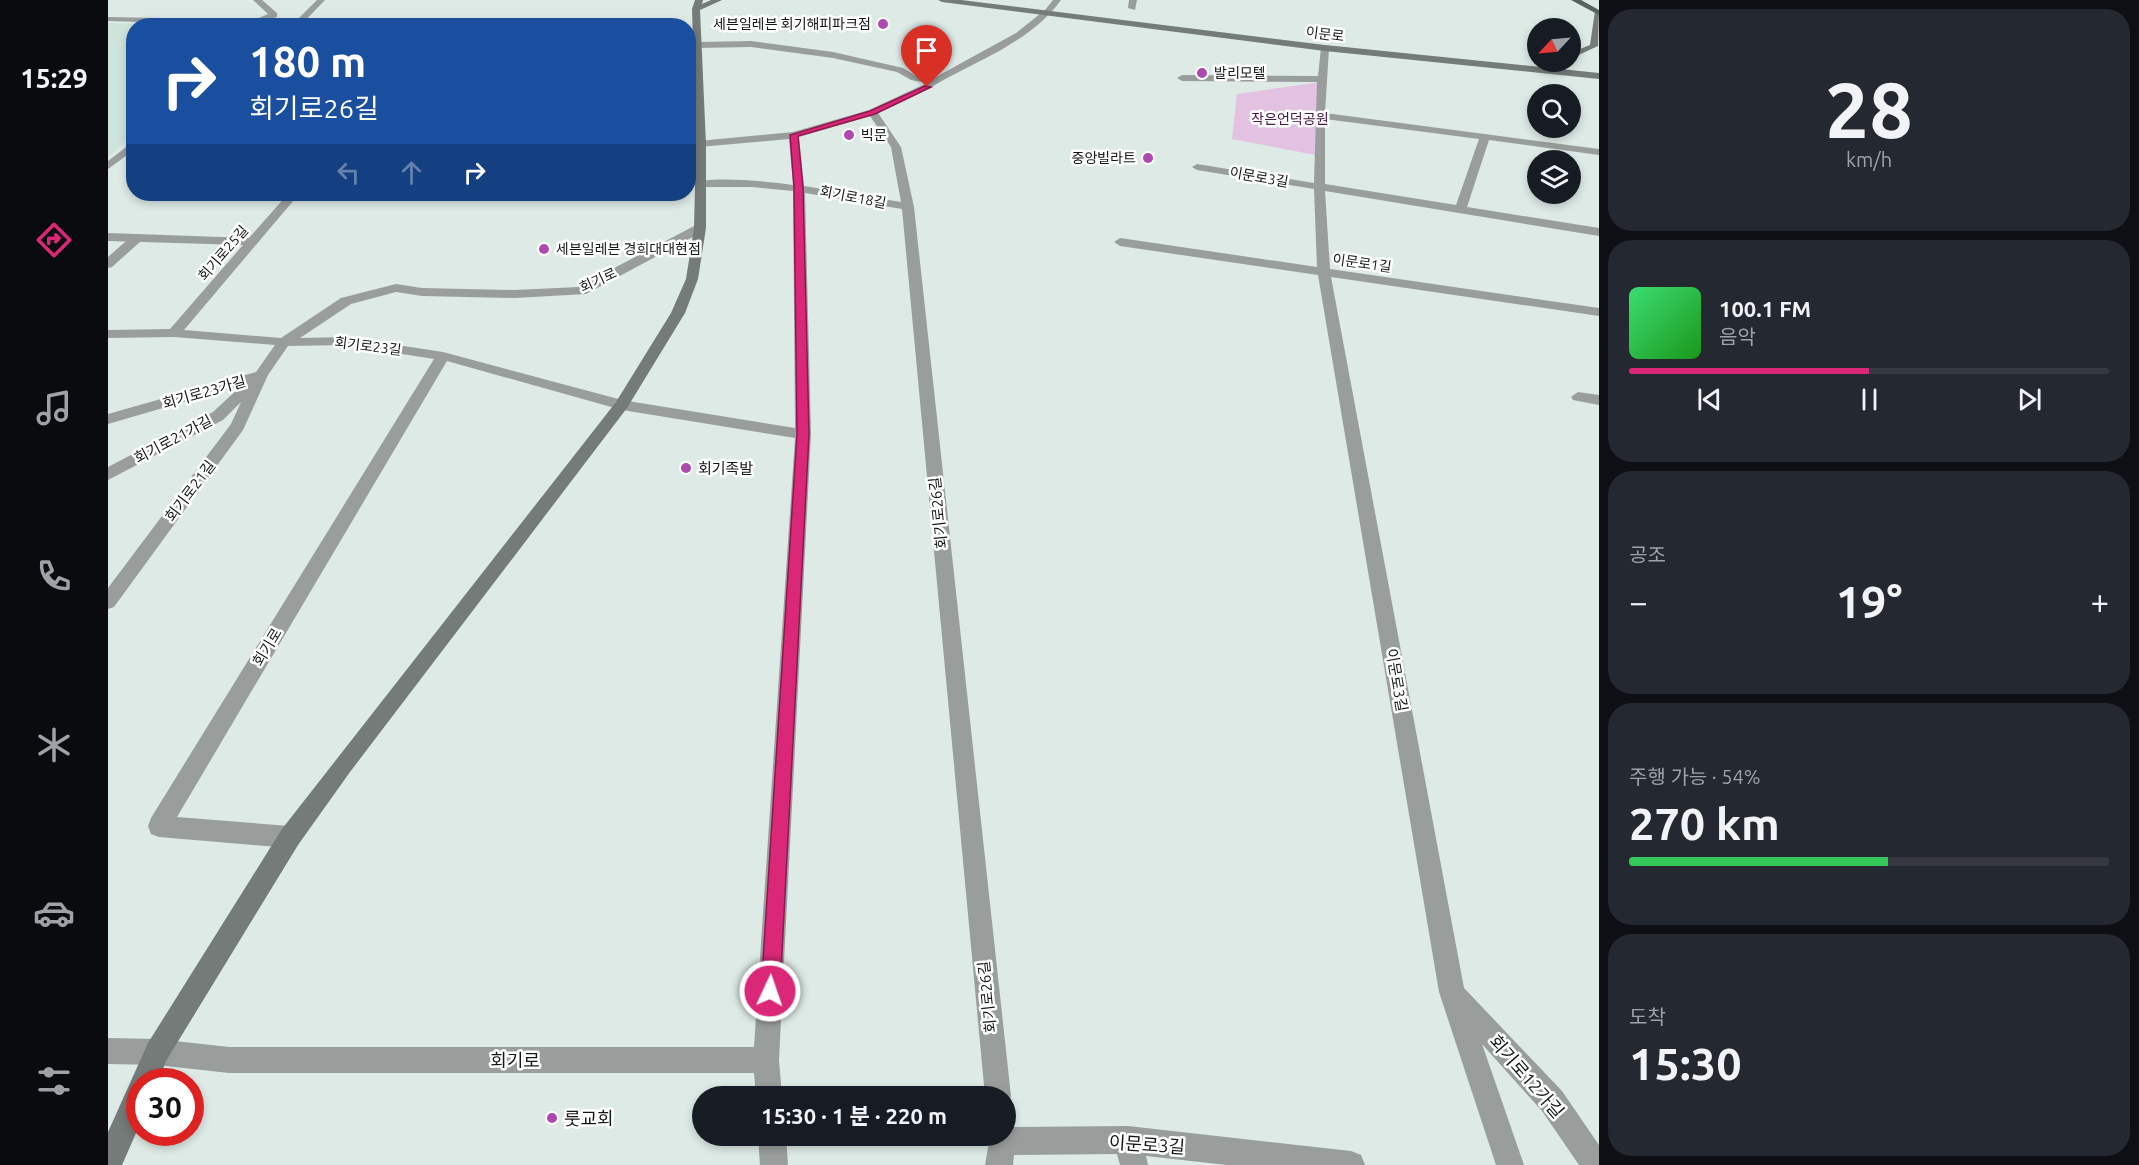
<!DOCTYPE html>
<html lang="ko">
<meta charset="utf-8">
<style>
:root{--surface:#171b24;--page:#242831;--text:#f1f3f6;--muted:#9ea1a6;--line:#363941;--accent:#db2777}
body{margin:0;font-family:Ubuntu,"Noto Sans KR",sans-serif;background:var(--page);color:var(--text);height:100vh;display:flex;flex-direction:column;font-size:22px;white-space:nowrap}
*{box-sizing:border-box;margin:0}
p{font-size:20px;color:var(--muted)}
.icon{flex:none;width:33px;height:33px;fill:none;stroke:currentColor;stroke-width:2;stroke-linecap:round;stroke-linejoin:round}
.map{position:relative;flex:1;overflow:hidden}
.details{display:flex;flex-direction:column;gap:9px;padding:9px;background:#0d0f14;width:540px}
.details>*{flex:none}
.hud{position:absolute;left:18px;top:18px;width:570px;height:183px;border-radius:24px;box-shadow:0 3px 9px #0003;background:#1a4fa0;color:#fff;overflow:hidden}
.needle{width:39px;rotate:244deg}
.buttons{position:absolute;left:1419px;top:18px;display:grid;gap:12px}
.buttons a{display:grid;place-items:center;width:54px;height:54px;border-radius:50%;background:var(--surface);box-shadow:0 3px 9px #0003;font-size:30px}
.speed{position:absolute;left:18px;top:1068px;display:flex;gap:12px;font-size:30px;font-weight:700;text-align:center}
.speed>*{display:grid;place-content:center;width:78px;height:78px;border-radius:50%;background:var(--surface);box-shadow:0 3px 9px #0003;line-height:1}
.speed .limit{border:9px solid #d22;background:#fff;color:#111}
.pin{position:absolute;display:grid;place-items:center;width:51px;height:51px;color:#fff;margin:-62px -26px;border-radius:50% 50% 50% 0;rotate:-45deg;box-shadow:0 0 6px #0007}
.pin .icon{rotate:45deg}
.me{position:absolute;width:66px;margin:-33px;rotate:3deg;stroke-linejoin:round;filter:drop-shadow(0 0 4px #0008)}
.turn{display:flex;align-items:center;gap:21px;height:126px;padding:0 24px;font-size:27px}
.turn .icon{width:78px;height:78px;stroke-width:2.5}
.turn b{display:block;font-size:42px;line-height:51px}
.lanes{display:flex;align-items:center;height:57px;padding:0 24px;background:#0003;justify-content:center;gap:30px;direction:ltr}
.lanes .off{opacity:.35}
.big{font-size:45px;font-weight:700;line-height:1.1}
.details .card{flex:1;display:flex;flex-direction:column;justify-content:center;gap:9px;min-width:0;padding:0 21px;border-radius:24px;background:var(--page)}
.details .dial{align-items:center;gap:0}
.dial b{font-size:78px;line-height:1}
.song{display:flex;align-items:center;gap:18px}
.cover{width:72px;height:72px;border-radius:9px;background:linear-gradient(135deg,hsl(140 70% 55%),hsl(120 70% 35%))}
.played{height:6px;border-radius:3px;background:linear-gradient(90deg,var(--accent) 50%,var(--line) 50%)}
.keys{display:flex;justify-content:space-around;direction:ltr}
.heat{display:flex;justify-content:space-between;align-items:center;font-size:33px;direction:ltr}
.charge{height:9px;border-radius:4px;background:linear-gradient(90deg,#34c759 54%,var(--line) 0)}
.trip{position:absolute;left:584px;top:1086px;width:324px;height:60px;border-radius:30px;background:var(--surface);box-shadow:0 3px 9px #0003;font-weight:700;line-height:60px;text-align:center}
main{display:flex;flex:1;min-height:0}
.menu{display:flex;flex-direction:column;width:108px;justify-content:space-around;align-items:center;background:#090b0e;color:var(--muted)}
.menu .icon{width:42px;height:42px}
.menu .current{color:var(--accent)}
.menu b{font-size:27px;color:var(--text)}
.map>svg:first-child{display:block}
.built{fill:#cee4da}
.green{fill:#e2c1e1}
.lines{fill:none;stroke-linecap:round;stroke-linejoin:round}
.lane{fill:#999e9c;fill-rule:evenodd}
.street{fill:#999e9c;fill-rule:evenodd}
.secondary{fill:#747b78;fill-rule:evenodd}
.primary{fill:#59635f;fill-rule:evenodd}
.route{fill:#db2777;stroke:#8e194d;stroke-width:1.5}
.poi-dot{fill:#ad49af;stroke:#fff;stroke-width:2}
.labels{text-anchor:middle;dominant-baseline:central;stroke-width:5;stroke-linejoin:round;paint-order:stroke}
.far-poi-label{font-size:14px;fill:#141816;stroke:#fff;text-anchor:start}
.far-street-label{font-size:14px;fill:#141816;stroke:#fff}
.far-park-label{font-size:14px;fill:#451646;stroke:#fff}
.street-label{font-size:15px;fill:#141816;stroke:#fff}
.poi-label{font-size:15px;fill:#141816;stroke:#fff;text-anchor:start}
.near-street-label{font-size:18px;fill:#141816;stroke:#fff}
.near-poi-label{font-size:18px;fill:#141816;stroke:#fff;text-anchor:start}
</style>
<main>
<nav class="menu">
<b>15:29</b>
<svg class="icon current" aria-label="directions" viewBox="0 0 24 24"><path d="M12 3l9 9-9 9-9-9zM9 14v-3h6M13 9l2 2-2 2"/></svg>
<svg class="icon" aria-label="music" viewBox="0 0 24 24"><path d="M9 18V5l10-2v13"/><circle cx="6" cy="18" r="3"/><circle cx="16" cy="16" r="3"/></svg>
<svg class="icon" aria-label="phone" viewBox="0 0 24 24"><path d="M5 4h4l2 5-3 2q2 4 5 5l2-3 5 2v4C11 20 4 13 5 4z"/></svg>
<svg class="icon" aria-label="climate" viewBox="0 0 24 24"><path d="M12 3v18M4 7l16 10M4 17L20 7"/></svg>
<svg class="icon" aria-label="car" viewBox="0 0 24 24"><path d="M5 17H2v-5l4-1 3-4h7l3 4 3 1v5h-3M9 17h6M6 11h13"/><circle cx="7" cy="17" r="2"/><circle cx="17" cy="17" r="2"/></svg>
<svg class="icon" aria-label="filters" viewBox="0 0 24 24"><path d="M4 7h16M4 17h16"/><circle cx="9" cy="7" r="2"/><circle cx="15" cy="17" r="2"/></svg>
</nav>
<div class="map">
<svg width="1491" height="1165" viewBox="0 0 1491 1165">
<rect width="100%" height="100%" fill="#ddeae5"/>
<!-- built -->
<path class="built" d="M0,23L94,25L26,26L25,135L0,157Z"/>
<!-- green -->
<path class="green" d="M1214,82L1213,156L1124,139L1129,94Z"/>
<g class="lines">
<!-- lane -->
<path class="lane" d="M1021,0H1029L1027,10L1020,8Z
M29,234L33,235V241L4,267L0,268V257L25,235Z
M1470,392L1491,395V405L1465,400L1463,397Z"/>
<!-- street -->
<path class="street" d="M145,0H154L169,13V17L155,21L168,26L0,21V17L146,20L160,14Z
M209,0H217L192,26H183Z
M945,0H953C923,41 875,58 832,82C812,94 791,103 770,113L793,147L806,207L903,1096L900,1106L897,1107V1096H877L794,209L697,193L703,434L671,1060L674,1096H648L646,1073H121L49,1065L0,1064V1038L49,1039L121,1047H646L687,438L514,410L339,361L69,817L182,826L190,829L193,837L190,845L182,848L51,837L43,834L40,826L43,818L326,359L237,345L180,346L160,375L135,430L6,607L0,609V588L123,424L133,402L115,420L0,480V467L105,412L134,385L0,424V414L148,372L167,345L66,337L0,338V330L62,329L135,245L0,241V233L141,238L180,194H191L76,330L173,338L233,298L288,284L314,288L407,290L470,287L588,225H596V231L478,294L407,298L314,296L288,292L243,304L192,338L237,337L335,352L514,400L687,428L685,191L644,187H591L585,184C597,175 667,182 685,185L681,139L580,148V142L685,132L761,110L819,83L803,80L789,72L725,58L643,47L590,48L586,45L590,42L643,41L725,52L795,68L808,76L826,78L908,33L937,10ZM762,116L783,147L793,202L696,186L691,137Z
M1217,45L1221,48L1217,113L1491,149V155L1381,140L1359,207L1491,228V236L1217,191L1222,269L1491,308V316L1223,277L1356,988L1454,1091L1491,1145V1165H1471L1434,1111L1374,1044L1416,1165H1388L1331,992L1210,275L1012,246L1006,242L1012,238L1209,267L1206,189L1089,170L1084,167L1089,164L1206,183L1209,82L1074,81L1069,78L1074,75L1210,76L1213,48ZM1217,119L1371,139L1348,205L1217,184Z
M26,141V150L0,169V161Z
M1020,1126L1243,1151L1253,1155L1257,1165H1119L1038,1156L1040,1165H1012L1009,1154L906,1155L905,1165H877L882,1136H897V1127Z
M650,1136H678L680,1165H652Z"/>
<!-- secondary -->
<path class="secondary" d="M587,0H595L594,4L603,0H614L592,10L598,144V228L590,279L577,313L519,408L242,772L190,845L58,1061L50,1082H32V1124L14,1165H0V1132L40,1043L174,829L508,402L563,313L578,279L586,228L588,144L584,9Z
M830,0H853L1217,45L1491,73V79L1217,51L834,2Z
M1487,11H1491L1490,46L1462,59V53L1482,45Z"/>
<!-- primary -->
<path class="primary" d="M1463,0H1473L1491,10V15Z"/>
</g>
<!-- route -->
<path class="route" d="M817,86L823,87L767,114L690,136L695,187L701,434L672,991L669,997L662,1000L655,997L653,991L689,434L686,187L682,135L762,111Z"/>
<!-- markers -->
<g class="poi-dot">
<circle cx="775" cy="24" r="6"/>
<circle cx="1094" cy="73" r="6"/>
<circle cx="741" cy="135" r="6"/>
<circle cx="1040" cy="158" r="6"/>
<circle cx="436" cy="249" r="6"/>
<circle cx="578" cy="468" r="6"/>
<circle cx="444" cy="1118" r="6"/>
</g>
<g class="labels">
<!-- far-poi labels -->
<g class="far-poi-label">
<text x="763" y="24" text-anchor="end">세븐일레븐 회기해피파크점</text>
<text x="1106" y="73">발리모텔</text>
<text x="753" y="135">빅문</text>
<text x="1028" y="158" text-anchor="end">중앙빌라트</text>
<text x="448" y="249">세븐일레븐 경희대대현점</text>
</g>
<!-- far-street labels -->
<g class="far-street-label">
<text transform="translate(1217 34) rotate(7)">이문로</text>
<text transform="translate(1151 177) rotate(10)">이문로3길</text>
<text transform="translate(745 197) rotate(11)">회기로18길</text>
<text transform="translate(115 253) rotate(-49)">회기로25길</text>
<text transform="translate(1254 263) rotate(8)">이문로1길</text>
<text transform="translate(490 280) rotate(-25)">회기로</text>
<text transform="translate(260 346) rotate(7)">회기로23길</text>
</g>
<!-- far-park labels -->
<g class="far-park-label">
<text x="1182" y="119">작은언덕공원</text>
</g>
<!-- street labels -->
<g class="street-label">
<text transform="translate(96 392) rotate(-16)">회기로23가길</text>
<text transform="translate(65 439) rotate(-28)">회기로21가길</text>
<text transform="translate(82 491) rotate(-53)">회기로21길</text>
<text transform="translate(830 513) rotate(-96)">회기로26길</text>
<text transform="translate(159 647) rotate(-59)">회기로</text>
<text transform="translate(1289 680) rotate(80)">이문로3길</text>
<text transform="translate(879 997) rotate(-96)">회기로26길</text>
</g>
<!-- poi labels -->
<g class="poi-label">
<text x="590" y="468">회기족발</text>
</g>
<!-- near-street labels -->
<g class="near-street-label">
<text x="407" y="1060">회기로</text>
<text transform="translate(1419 1076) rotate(49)">회기로12가길</text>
<text transform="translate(1039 1144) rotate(4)">이문로3길</text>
</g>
<!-- near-poi labels -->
<g class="near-poi-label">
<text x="456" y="1118">룻교회</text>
</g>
</g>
</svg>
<div class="buttons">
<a><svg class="needle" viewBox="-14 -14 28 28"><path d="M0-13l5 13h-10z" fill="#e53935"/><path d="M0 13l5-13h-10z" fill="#9ea1a6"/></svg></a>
<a><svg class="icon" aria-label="search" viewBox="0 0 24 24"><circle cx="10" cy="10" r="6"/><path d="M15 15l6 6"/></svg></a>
<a><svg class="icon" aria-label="layers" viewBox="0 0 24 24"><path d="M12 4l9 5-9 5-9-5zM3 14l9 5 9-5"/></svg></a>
</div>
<div class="speed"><div class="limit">30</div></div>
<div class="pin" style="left:819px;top:87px;background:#d93025"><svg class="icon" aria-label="arrive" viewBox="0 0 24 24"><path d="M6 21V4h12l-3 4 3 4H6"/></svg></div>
<svg class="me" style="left:662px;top:991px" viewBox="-20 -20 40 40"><circle r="17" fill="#db2777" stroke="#fff" stroke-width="3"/><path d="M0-11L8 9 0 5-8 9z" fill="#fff"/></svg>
<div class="trip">15:30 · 1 분 · 220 m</div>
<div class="hud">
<div class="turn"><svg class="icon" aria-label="right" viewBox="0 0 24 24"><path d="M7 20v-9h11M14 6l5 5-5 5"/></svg><div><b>180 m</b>회기로26길</div></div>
<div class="lanes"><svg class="icon off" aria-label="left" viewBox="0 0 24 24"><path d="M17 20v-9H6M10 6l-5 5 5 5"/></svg><svg class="icon off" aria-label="ahead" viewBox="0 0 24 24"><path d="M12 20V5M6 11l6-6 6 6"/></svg><svg class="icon" aria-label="right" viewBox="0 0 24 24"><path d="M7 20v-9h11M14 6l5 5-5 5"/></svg></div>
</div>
</div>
<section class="details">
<div class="card dial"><b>28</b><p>km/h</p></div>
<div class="card">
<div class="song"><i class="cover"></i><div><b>100.1 FM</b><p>음악</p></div></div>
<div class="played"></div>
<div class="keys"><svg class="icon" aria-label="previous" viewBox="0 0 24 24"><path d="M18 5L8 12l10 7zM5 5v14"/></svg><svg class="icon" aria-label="pause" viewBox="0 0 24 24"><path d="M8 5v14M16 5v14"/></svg><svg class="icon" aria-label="next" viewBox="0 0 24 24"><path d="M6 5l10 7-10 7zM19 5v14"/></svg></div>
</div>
<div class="card"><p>공조</p>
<div class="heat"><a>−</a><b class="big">19°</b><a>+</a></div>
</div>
<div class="card"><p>주행 가능 · 54%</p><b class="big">270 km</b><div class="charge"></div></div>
<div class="card"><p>도착</p><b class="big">15:30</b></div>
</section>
</main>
